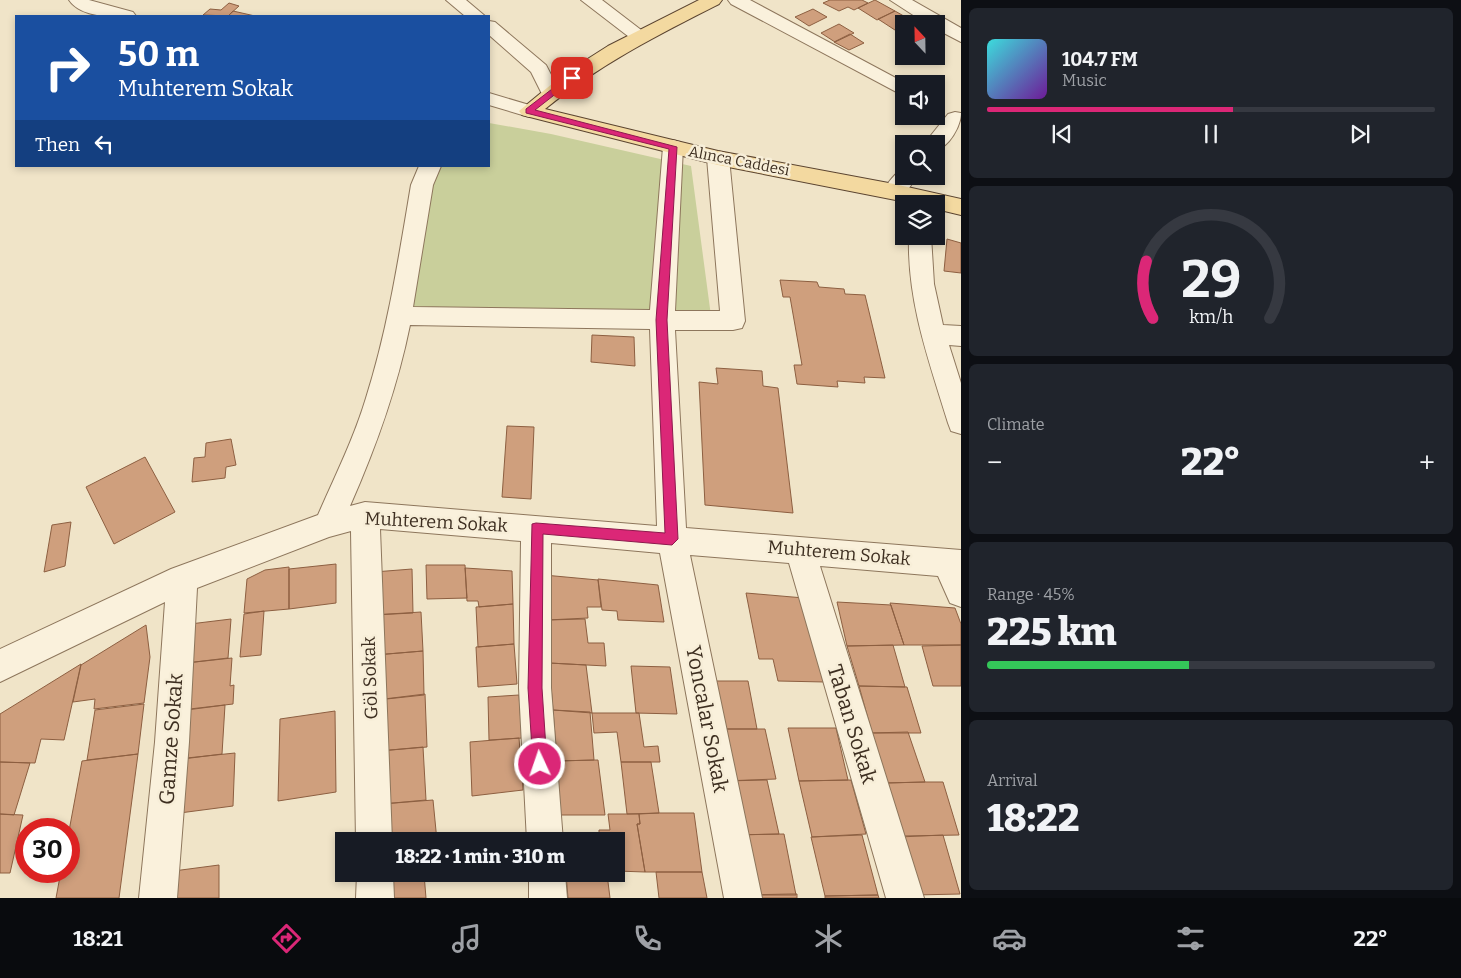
<!DOCTYPE html>
<meta charset="utf-8">
<style>
:root{--surface:#171b24;--page:#20242c;--text:#f1f3f6;--muted:#9ea1a6;--line:#363941;--accent:#db2777}
body{margin:0;font-family:Bitter,serif;background:var(--page);color:var(--text);height:100vh;display:flex;flex-direction:column;font-size:19px;white-space:nowrap}
*{box-sizing:border-box;margin:0}
p{font-size:16px;color:var(--muted)}
.icon{flex:none;width:28px;height:28px;fill:none;stroke:currentColor;stroke-width:2;stroke-linecap:round;stroke-linejoin:round}
.map{position:relative;flex:1;overflow:hidden}
.details{display:flex;flex-direction:column;gap:8px;padding:8px;background:#0d0f14;width:500px}
.details>*{flex:none}
.guide{position:absolute;left:15px;top:15px;width:475px;height:152px;border-radius:0px;box-shadow:0 2px 8px #0003;background:#1a4fa0;color:#fff;overflow:hidden}
.needle{width:32px;rotate:338deg}
.controls{position:absolute;left:895px;top:15px;display:grid;gap:10px}
.controls a{display:grid;place-items:center;width:50px;height:50px;border-radius:0px;background:var(--surface);box-shadow:0 2px 8px #0003;font-size:25px}
.speed{position:absolute;left:15px;top:818px;display:flex;gap:10px;font-size:25px;font-weight:700;text-align:center}
.speed>*{display:grid;place-content:center;width:65px;height:65px;border-radius:50%;background:var(--surface);box-shadow:0 2px 8px #0003;line-height:1}
.speed .limit{border:8px solid #d22;background:#fff;color:#111}
.pin{position:absolute;display:grid;place-items:center;width:42px;height:42px;color:#fff;margin:-21px;border-radius:10px;box-shadow:0 2px 8px #0006}
.me{position:absolute;width:55px;margin:-28px;rotate:357deg;stroke-linejoin:round;filter:drop-shadow(0 0 4px #0008)}
.turn{display:flex;align-items:center;gap:18px;height:105px;padding:0 20px;font-size:22px}
.turn .icon{width:65px;height:65px;stroke-width:2.5}
.turn b{display:block;font-size:35px;line-height:42px}
.then{display:flex;align-items:center;height:48px;padding:0 20px;background:#0003;gap:10px;font-size:19px}
.big{font-size:38px;font-weight:800;line-height:1.1}
.details .widget{flex:1;display:flex;flex-direction:column;justify-content:center;gap:8px;min-width:0;padding:0 18px;border-radius:8px;background:var(--page)}
.details .dial{align-items:center;gap:0}
.dial svg{height:130px;overflow:visible;fill:none;stroke:var(--line);stroke-width:7;stroke-linecap:round;text-anchor:middle}
.dial text{fill:var(--text);stroke:none}
.song{display:flex;align-items:center;gap:15px}
.cover{width:60px;height:60px;border-radius:8px;background:linear-gradient(135deg,hsl(180 70% 55%),hsl(280 70% 35%))}
.played{height:5px;border-radius:2px;background:linear-gradient(90deg,var(--accent) 55%,var(--line) 55%)}
.keys{display:flex;justify-content:space-around;direction:ltr}
.heat{display:flex;justify-content:space-between;align-items:center;font-size:28px;direction:ltr}
.charge{height:8px;border-radius:4px;background:linear-gradient(90deg,#34c759 45%,var(--line) 0)}
.trip{position:absolute;left:335px;top:832px;width:290px;height:50px;border-radius:0px;background:var(--surface);box-shadow:0 2px 8px #0003;font-weight:800;line-height:50px;text-align:center}
.tab-bar{display:flex;height:80px;justify-content:space-around;align-items:center;background:#090b0e;color:var(--muted)}
.tab-bar .icon{width:35px;height:35px}
.tab-bar .current{color:var(--accent)}
.tab-bar b{font-size:22px;color:var(--text)}
main{display:flex;flex:1;min-height:0}
.map>svg:first-child{display:block}
.green{fill:#c9cf9b}
.building{fill:#cf9f7d;stroke:#8d5f41}
.lines{fill:none;stroke-linecap:round;stroke-linejoin:round}
.minor-casing{stroke:#8d765c;stroke-width:2}
.major-casing{stroke:#5b4430;stroke-width:2}
.minor{fill:#faf1dc;fill-rule:evenodd}
.major{fill:#f3d9a0;fill-rule:evenodd}
.route{fill:#db2777;stroke:#8e194d}
.labels{text-anchor:middle;dominant-baseline:central;stroke-width:5;stroke-linejoin:round;paint-order:stroke}
.far-street-label{font-size:15px;fill:#3d2e20;stroke:#f7eed8}
.street-label{font-size:18px;fill:#3d2e20;stroke:#f7eed8}
.near-street-label{font-size:21px;fill:#3d2e20;stroke:#f7eed8}
</style>
<main>
<div class="map">
<svg width="961" height="898" viewBox="0 0 961 898">
<rect width="100%" height="100%" fill="#f0e4c8"/>
<!-- green -->
<path class="green" d="M489,123L551,134L691,166L711,316L413,308L435,166H489Z"/>
<!-- building -->
<path class="building" d="M830,0H862L868,3L854,10L848,7L839,11L823,3Z
M875,0L895,11L877,20L858,8Z
M229,3L239,6L228,16L203,15L210,9L221,10Z
M813,9L827,17L809,26L795,17Z
M233,11L255,16H228Z
M895,11L916,23L904,24V29L898,32L878,19Z
M839,24L854,33L835,42L821,33Z
M850,34L864,43L849,50L834,42Z
M947,239L961,243V273L944,271Z
M780,280L817,282L819,287L844,289L845,294L865,295L885,378L864,377L865,383L837,381L838,387L797,384L794,365H802L790,297H783Z
M592,335L634,337L635,366L591,362Z
M716,368L762,371L763,386L778,388L793,513L705,505L699,382L718,384Z
M507,426L534,427L531,499L502,497Z
M231,439L236,465L226,467L225,478L192,482L194,458L205,457L206,443Z
M145,457L175,512L114,544L86,487Z
M71,522L65,566L44,572L52,525Z
M336,564V603L289,609V569Z
M426,565H465L467,598L427,599Z
M289,567V609L244,613L247,579L265,570Z
M465,568L512,571L513,604L479,607L478,601H467Z
M412,569L413,613L373,615L374,572Z
M544,575L598,580L601,607H587L588,618L547,620Z
M598,579L658,585L664,622L618,620L617,611L602,610Z
M746,593L804,598L825,682L778,681L773,659H759Z
M837,602L891,605L904,645L847,646Z
M890,603L955,608L961,624V645H904Z
M513,604L514,644L478,647L476,607Z
M264,611L261,655L240,657L244,614Z
M421,612L423,651L375,655L373,615Z
M231,619L228,658L186,663L190,624Z
M585,619L588,643H604L606,666L549,663L547,620Z
M146,625L150,657L144,703L94,709L95,699L73,702L81,665Z
M514,644L517,684L478,687L476,647Z
M893,645L905,687L859,686L847,646Z
M961,645V686H933L922,646Z
M423,651L424,695L377,700L375,655Z
M232,658L230,686L234,685L233,704L181,710L186,663Z
M549,663L586,665L592,713L553,710Z
M81,664L64,740L41,739L35,763L0,762V714Z
M631,666L670,667L677,714L636,713Z
M706,681H748L757,729H714Z
M859,686L907,687L921,733H872Z
M425,694L427,747L379,751L376,700Z
M519,695L522,738L489,740L488,697Z
M144,704L138,754L87,760L95,710Z
M225,705L222,754L175,760L179,711Z
M553,710L590,712L594,760L557,761Z
M335,711L336,792L278,801L280,719Z
M592,713H639L644,747L658,746L660,762H621L617,732L594,733Z
M788,728H836L848,780L799,781Z
M714,729H765L776,779L724,781Z
M908,732L925,782L887,783L870,733Z
M519,738L523,790L472,796L470,742Z
M423,747L426,800L382,804L379,751Z
M235,753L233,806L172,814L177,759Z
M138,754L119,898H56L61,871H69V831L82,761Z
M598,760L605,815H558L554,761Z
M0,762L30,763L14,815L0,814Z
M621,762H651L659,813L627,814Z
M767,780L779,834L732,835L724,781Z
M851,780L866,834L812,837L799,781Z
M925,782H943L959,835L901,836L884,783Z
M433,800L437,841H384L382,804Z
M659,813H694L702,872H645L637,824H640L639,814Z
M0,814L23,815L10,873H0Z
M608,814H639L640,824H637L645,872L616,871V841H599V830H610Z
M784,834L796,895H743L732,835Z
M862,835L878,895L825,896L811,837Z
M943,835L960,894L915,895L899,837Z
M219,865V898H164L166,872Z
M656,872H702L707,898H659Z
M384,874H424L426,898H385Z
M566,874H607L610,898H568Z
M791,894H797V898H744L743,895Z
M878,895L879,898H825V896Z"/>
<g class="lines">
<!-- minor casing -->
<g class="minor-casing">
<path id="minor" d="M69,0H89L133,12L136,16C116,17 82,19 69,0Z
M446,0H466L485,16H465Z
M581,0H602L649,36L647,40H633Z
M728,0H750L907,84H904V96L731,4Z
M890,0H912L961,28V42L936,29V24H927Z
M489,21L495,22L546,65L561,94L558,98L551,100L544,98L531,72L489,35Z
M489,93L536,107L539,111L536,115L529,117L489,105Z
M955,112L961,113C961,126 949,147 936,150V144H924L948,114Z
M673,140L680,142L683,147L675,311H720L707,158L711,153L718,151L725,153L729,158L745,321L742,328L733,330H675L686,528L961,550V607L950,603L938,576L820,566L924,898H886L789,563L690,555L762,898H724L660,553L551,543V688L563,841H527L519,688L521,541L380,529L392,841H356L351,531L329,537L197,588L189,742L177,898H139L155,742L165,602L0,682V649L171,569L318,515C335,476 354,438 366,398C388,329 399,256 411,185L419,166H441L433,185L413,307L650,310L663,147L666,142ZM410,325L650,329L657,526L365,502L350,506C376,447 397,389 410,325Z
M904,169V176H917C909,189 902,201 886,196L883,191C888,183 895,172 904,169Z
M909,236H931L934,284L943,325L961,326V346L949,345L961,383V434L951,431L948,423C929,361 907,302 909,236Z
M357,874H393L394,898H356Z
M529,874H565L567,898H529Z"/>
</g>
<!-- major casing -->
<g class="major-casing">
<path id="major" d="M699,0H722L719,4C656,36 600,64 545,109L718,151L894,184L961,199V215L936,209V204H916L718,165L522,115L519,111L564,74L608,46Z"/>
</g>
<!-- minor -->
<use href="#minor" class="minor"/>
<!-- major -->
<use href="#major" class="major"/>
</g>
<!-- route -->
<path class="route" d="M569,76L576,78L535,110L677,147L667,320L678,539L672,545L543,534L542,688L547,764L545,769L540,771L535,769L533,764L528,688L532,524L536,523L665,533L656,320L669,149L526,113V109Z"/>
<g class="labels">
<!-- far-street labels -->
<g class="far-street-label">
<text transform="translate(739 161) rotate(11)">Alınca Caddesi</text>
</g>
<!-- street labels -->
<g class="street-label">
<text transform="translate(436 522) rotate(3)">Muhterem Sokak</text>
<text transform="translate(839 553) rotate(5)">Muhterem Sokak</text>
<text transform="translate(370 678) rotate(-92)">Göl Sokak</text>
</g>
<!-- near-street labels -->
<g class="near-street-label">
<text transform="translate(707 719) rotate(79)">Yoncalar Sokak</text>
<text transform="translate(852 724) rotate(73)">Taban Sokak</text>
<text transform="translate(171 739) rotate(-86)">Gamze Sokak</text>
</g>
</g>
</svg>
<div class="controls">
<a><svg class="needle" viewBox="-14 -14 28 28"><path d="M0-13l5 13h-10z" fill="#e53935"/><path d="M0 13l5-13h-10z" fill="#9ea1a6"/></svg></a>
<a><svg class="icon" aria-label="sound" viewBox="0 0 24 24"><path d="M4 9h4l5-4v14l-5-4H4zM17 9q2 3 0 6"/></svg></a>
<a><svg class="icon" aria-label="search" viewBox="0 0 24 24"><circle cx="10" cy="10" r="6"/><path d="M15 15l6 6"/></svg></a>
<a><svg class="icon" aria-label="layers" viewBox="0 0 24 24"><path d="M12 4l9 5-9 5-9-5zM3 14l9 5 9-5"/></svg></a>
</div>
<div class="speed"><div class="limit">30</div></div>
<div class="pin" style="left:572px;top:78px;background:#d93025"><svg class="icon" aria-label="arrive" viewBox="0 0 24 24"><path d="M6 21V4h12l-3 4 3 4H6"/></svg></div>
<svg class="me" style="left:540px;top:764px" viewBox="-20 -20 40 40"><circle r="17" fill="#db2777" stroke="#fff" stroke-width="3"/><path d="M0-11L8 9 0 5-8 9z" fill="#fff"/></svg>
<div class="trip">18:22 · 1 min · 310 m</div>
<div class="guide">
<div class="turn"><svg class="icon" aria-label="right" viewBox="0 0 24 24"><path d="M7 20v-9h11M14 6l5 5-5 5"/></svg><div><b>50 m</b>Muhterem Sokak</div></div>
<div class="then">Then<svg class="icon" aria-label="left" viewBox="0 0 24 24"><path d="M17 20v-9H6M10 6l-5 5 5 5"/></svg></div>
</div>
</div>
<section class="details">
<div class="widget">
<div class="song"><i class="cover"></i><div><b>104.7 FM</b><p>Music</p></div></div>
<div class="played"></div>
<div class="keys"><svg class="icon" aria-label="previous" viewBox="0 0 24 24"><path d="M18 5L8 12l10 7zM5 5v14"/></svg><svg class="icon" aria-label="pause" viewBox="0 0 24 24"><path d="M8 5v14M16 5v14"/></svg><svg class="icon" aria-label="next" viewBox="0 0 24 24"><path d="M6 5l10 7-10 7zM19 5v14"/></svg></div>
</div>
<div class="widget dial"><svg viewBox="0 0 100 80">
<path d="M14 69A42 42 0 1 1 86 69"/>
<path d="M14 69A42 42 0 0 1 10 34" stroke="#db2777"/>
<text x="50" y="56" font-size="32" font-weight="700">29</text>
<text x="50" y="72" font-size="11">km/h</text>
</svg></div>
<div class="widget"><p>Climate</p>
<div class="heat"><a>−</a><b class="big">22°</b><a>+</a></div>
</div>
<div class="widget"><p>Range · 45%</p><b class="big">225 km</b><div class="charge"></div></div>
<div class="widget"><p>Arrival</p><b class="big">18:22</b></div>
</section>
</main>
<nav class="tab-bar">
<b>18:21</b>
<svg class="icon current" aria-label="directions" viewBox="0 0 24 24"><path d="M12 3l9 9-9 9-9-9zM9 14v-3h6M13 9l2 2-2 2"/></svg>
<svg class="icon" aria-label="music" viewBox="0 0 24 24"><path d="M9 18V5l10-2v13"/><circle cx="6" cy="18" r="3"/><circle cx="16" cy="16" r="3"/></svg>
<svg class="icon" aria-label="phone" viewBox="0 0 24 24"><path d="M5 4h4l2 5-3 2q2 4 5 5l2-3 5 2v4C11 20 4 13 5 4z"/></svg>
<svg class="icon" aria-label="climate" viewBox="0 0 24 24"><path d="M12 3v18M4 7l16 10M4 17L20 7"/></svg>
<svg class="icon" aria-label="car" viewBox="0 0 24 24"><path d="M5 17H2v-5l4-1 3-4h7l3 4 3 1v5h-3M9 17h6M6 11h13"/><circle cx="7" cy="17" r="2"/><circle cx="17" cy="17" r="2"/></svg>
<svg class="icon" aria-label="filters" viewBox="0 0 24 24"><path d="M4 7h16M4 17h16"/><circle cx="9" cy="7" r="2"/><circle cx="15" cy="17" r="2"/></svg>
<b>22°</b>
</nav>
